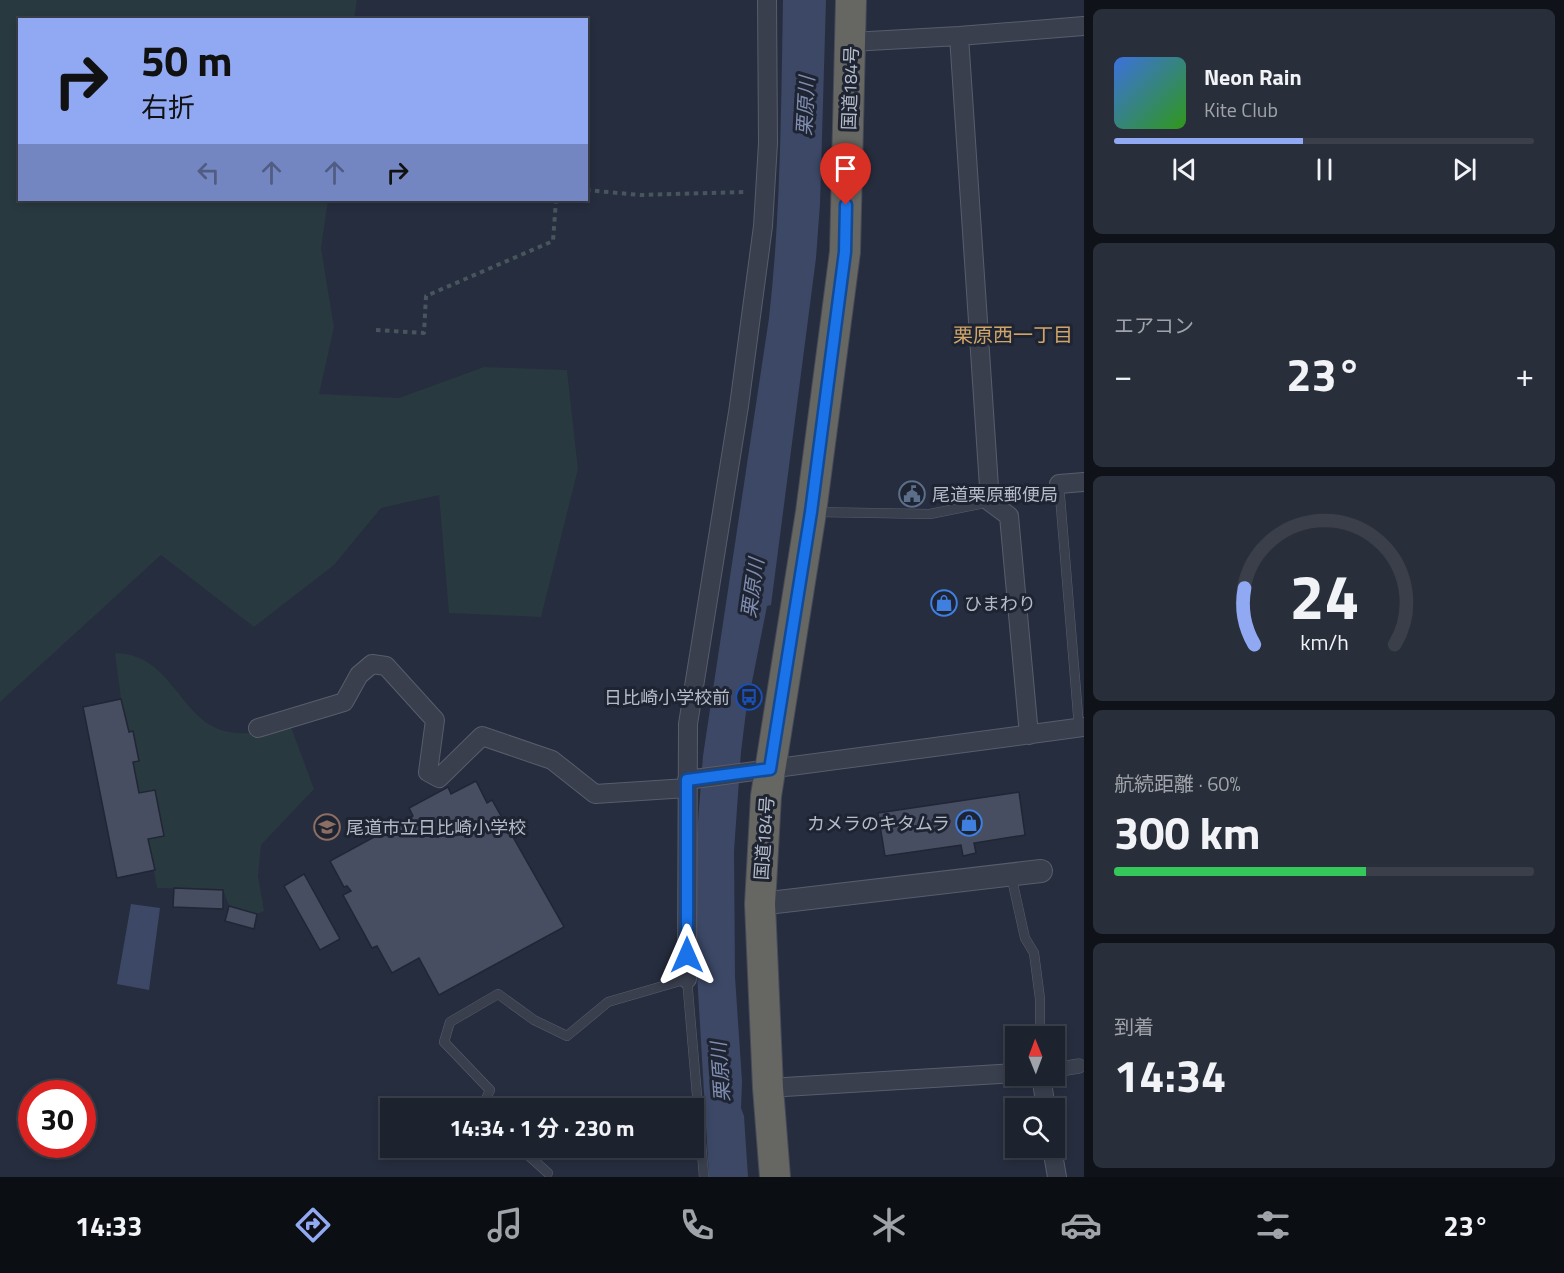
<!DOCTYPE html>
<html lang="ja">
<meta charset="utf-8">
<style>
:root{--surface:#1c222e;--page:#292f3a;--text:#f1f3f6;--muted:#a0a4aa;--line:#3a3f4a;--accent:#91a8f3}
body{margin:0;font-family:"Titillium Web","Noto Sans JP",sans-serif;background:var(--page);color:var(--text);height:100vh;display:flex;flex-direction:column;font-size:22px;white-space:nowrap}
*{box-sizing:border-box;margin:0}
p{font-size:20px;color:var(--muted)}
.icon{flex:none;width:33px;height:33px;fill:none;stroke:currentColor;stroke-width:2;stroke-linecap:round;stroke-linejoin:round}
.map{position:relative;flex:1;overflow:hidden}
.drawer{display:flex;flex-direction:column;gap:9px;padding:9px;background:#0f1319;width:480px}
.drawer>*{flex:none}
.guide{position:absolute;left:18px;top:18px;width:570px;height:183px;border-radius:0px;box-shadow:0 3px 9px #0003,0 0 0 2px var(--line);background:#91a8f3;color:#111;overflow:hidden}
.needle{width:39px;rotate:359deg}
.buttons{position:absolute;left:1005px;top:1026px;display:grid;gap:12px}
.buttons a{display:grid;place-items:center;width:60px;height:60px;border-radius:0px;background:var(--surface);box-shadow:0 3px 9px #0003,0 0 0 2px var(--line);font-size:30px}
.speed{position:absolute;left:18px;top:1080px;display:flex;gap:12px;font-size:30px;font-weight:700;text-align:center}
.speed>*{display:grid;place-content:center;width:78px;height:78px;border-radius:50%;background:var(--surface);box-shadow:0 3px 9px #0003,0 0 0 2px var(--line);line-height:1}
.speed .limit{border:9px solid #d22;background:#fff;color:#111}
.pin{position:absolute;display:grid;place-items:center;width:51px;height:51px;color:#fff;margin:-62px -26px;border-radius:50% 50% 50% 0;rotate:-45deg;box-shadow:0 0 6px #0007}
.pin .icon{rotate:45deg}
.me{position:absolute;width:66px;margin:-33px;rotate:0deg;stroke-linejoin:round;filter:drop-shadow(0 0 4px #0008)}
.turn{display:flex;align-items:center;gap:21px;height:126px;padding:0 24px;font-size:27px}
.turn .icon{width:78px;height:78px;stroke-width:2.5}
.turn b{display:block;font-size:42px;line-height:51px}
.lanes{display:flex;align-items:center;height:57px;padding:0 24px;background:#0003;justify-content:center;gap:30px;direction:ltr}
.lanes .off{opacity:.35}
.big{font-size:45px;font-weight:700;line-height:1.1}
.drawer .card{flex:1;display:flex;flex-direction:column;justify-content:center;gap:9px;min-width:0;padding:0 21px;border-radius:9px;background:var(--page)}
.drawer .dial{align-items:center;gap:0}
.dial svg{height:156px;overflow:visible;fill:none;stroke:var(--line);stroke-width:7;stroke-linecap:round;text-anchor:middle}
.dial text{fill:var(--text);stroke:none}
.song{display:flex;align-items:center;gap:18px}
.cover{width:72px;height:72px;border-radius:9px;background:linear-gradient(135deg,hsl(220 70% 55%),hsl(110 70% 35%))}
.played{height:6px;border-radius:3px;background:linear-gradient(90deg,var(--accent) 45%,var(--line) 45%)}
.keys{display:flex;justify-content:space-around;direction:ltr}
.heat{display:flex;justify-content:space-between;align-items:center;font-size:33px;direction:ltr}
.charge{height:9px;border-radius:4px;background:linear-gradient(90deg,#34c759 60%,var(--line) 0)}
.trip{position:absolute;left:380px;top:1098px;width:324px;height:60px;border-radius:0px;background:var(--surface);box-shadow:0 3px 9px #0003,0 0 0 2px var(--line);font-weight:700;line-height:60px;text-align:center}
.menu{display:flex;height:96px;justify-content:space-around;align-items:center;background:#0b0e12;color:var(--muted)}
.menu .icon{width:42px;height:42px}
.menu .active{color:var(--accent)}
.menu b{font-size:27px;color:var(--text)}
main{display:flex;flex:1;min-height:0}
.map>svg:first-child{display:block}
.green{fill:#28393f}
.water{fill:#3c4866}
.building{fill:#474e62;stroke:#212635;stroke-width:1.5}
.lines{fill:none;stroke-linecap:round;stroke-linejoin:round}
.service-casing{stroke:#585d6c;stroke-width:10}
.pedestrian-casing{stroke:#585d6c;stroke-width:15}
.minor-casing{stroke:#585d6c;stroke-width:20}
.tertiary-casing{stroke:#585d6c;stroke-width:24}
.trunk-casing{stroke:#454a59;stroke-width:32}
.path{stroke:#46565c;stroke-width:4;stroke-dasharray:4.5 4.5;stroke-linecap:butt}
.service{stroke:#3a3f4e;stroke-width:9}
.pedestrian{stroke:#3a3f4e;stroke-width:14}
.minor{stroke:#3a3f4e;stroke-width:18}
.tertiary{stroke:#3a3f4e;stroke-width:22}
.trunk{stroke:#666662;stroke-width:30}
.route-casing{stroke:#114b97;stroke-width:15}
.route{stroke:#1a73e8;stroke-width:10}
.labels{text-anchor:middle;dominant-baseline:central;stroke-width:6;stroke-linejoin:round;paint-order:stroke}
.street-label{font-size:18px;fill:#b6bbc9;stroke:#1f2433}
.poi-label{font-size:18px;fill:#b6bbc9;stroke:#1f2433;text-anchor:start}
.water-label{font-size:20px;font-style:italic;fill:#7f8daf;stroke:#1f2433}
.neighbourhood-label{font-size:20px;fill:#d0a569;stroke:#1f2433}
</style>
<main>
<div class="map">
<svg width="1084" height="1177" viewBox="0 0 1084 1177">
<rect width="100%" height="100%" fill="#262d3e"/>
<!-- green -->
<path class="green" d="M0,0H357L354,19L20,20V200H328L321,248L334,327L319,394L399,398L484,367L567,370L578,469L541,617L449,613L439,495L381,508L334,565L254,627L161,555L0,702Z
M115,653C171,654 177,714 221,730C243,737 269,731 291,727L314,789L261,845L258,876L264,911L257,914L229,906L223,890L157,888L148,839L163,836L139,793L133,762L139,760L133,731L129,732L121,699Z"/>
<!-- water -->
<path class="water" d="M783,0H826L820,204L816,258L771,605L767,606L746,712L741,752L734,851L735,977L742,1081L741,1108L744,1116L748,1177H709L697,974L696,848L703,756L769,318C781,212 781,106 783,0Z
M131,904L160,908L149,990L117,984Z"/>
<!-- building -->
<path class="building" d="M121,699L129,732L133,731L139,761L133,762L139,793L155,790L164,836L148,839L155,870L117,878L83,707Z
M476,781L487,803L492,800L564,927L439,995L419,958L392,973L377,946L372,948L343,895L351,891L347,886L344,887L330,861L413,816L409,808L448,787L451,794Z
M1019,792L1025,835L974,843L976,853L963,856L961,845L885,856L878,813Z
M304,874L340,939L320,950L284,886Z
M174,888L223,890V909L173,907Z
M229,906L257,914L254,929L225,921Z"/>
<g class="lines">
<!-- service casing -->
<g class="service-casing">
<path id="service" d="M1059,484L1079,727
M816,512L930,514L990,502
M1011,875L1025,938L1034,953L1040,999V1036
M482,1108L490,1090L444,1042L450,1022L498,994L534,1020L567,1036L608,1002L687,979L704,1177
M520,1148L548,1173"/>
</g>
<!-- pedestrian casing -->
<g class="pedestrian-casing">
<path id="pedestrian" d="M1054,1070L1079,1066"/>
</g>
<!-- minor casing -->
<g class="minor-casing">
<path id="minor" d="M959,36L990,502L1009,516L1029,735
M851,42L959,36L1084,26
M1059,484L1084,482
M258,728L344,702L359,675L372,664L386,666L435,720L428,772L439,778L482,736L552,760L595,794L687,788
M687,780L1084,727
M687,979L688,724L739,406L763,226L768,143L767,0
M1041,1076L1046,1108
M768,1088L1016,1073
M1052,1148L1057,1177"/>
</g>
<!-- tertiary casing -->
<g class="tertiary-casing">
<path id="tertiary" d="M760,904L1041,871"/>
</g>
<!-- trunk casing -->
<g class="trunk-casing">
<path id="trunk" d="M775,1177L768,1088L760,904L766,796L811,512L845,252L851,0"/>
</g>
<!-- path -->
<path class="path" d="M586,190L640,195L744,192
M376,330L424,333L426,296L553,241L556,200"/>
<!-- service -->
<use href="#service" class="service"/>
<!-- pedestrian -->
<use href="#pedestrian" class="pedestrian"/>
<!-- minor -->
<use href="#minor" class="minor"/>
<!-- tertiary -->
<use href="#tertiary" class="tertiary"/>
<!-- trunk -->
<use href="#trunk" class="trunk"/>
</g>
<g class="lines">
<!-- route casing -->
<g class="route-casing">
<path id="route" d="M687,955V780L770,769L811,512L845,252L846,205"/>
</g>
<!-- route -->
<use href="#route" class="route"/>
</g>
<!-- icons -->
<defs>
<g id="civic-ring" transform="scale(1.35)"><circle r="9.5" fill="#1f2433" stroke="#5c6f8a" stroke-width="1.5"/><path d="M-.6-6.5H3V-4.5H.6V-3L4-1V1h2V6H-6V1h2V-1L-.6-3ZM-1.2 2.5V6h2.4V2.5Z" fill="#5c6f8a"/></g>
<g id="shop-ring" transform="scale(1.35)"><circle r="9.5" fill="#1f2433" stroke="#3f7fe0" stroke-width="1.5"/><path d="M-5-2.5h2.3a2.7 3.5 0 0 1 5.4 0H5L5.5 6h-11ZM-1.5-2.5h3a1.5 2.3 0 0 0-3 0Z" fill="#3f7fe0"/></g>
<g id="bus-ring" transform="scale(1.35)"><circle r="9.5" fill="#1f2433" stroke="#1a4fb4" stroke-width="1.5"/><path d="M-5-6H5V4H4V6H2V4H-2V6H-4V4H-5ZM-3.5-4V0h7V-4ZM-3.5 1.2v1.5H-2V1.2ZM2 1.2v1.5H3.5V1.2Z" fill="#1a4fb4"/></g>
<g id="school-ring" transform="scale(1.35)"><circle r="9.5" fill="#1f2433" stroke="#8d6e63" stroke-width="1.5"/><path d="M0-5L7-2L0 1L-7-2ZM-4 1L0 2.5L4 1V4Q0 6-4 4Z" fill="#8d6e63"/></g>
</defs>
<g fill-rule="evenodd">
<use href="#civic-ring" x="912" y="494"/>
<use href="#shop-ring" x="944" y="603"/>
<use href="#bus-ring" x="749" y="697"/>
<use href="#shop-ring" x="969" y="823"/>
<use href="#school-ring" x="327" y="827"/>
</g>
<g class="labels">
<!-- street labels -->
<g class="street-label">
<text transform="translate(850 88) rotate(-88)">国道184号</text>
<text transform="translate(764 838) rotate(-86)">国道184号</text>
</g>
<!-- poi labels -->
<g class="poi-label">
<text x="932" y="494">尾道栗原郵便局</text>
<text x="964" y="603">ひまわり</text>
<text x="730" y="697" text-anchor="end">日比崎小学校前</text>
<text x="950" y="823" text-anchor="end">カメラのキタムラ</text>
<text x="346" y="827">尾道市立日比崎小学校</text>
</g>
<!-- water labels -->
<g class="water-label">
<text transform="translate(805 106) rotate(-87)">栗原川</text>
<text transform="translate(752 588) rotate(-82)">栗原川</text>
<text transform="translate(720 1072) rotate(-94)">栗原川</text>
</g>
<!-- neighbourhood labels -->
<g class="neighbourhood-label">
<text x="1013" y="334">栗原西一丁目</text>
</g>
</g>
</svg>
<div class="buttons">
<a><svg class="needle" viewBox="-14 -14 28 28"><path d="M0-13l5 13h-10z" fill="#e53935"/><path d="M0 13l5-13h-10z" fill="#a0a4aa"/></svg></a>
<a><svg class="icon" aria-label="search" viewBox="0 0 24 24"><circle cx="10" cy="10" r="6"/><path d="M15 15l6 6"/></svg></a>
</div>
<div class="speed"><div class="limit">30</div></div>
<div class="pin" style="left:846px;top:205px;background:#d93025"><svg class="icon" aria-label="arrive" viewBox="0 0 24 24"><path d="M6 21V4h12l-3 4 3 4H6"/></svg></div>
<svg class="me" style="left:687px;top:955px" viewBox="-20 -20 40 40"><path d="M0-17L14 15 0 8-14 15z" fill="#1a73e8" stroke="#fff" stroke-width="4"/></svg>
<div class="trip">14:34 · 1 分 · 230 m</div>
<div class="guide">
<div class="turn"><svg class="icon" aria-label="right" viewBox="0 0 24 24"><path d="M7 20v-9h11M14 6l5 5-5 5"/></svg><div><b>50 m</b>右折</div></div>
<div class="lanes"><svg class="icon off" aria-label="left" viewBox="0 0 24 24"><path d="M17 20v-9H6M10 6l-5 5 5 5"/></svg><svg class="icon off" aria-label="ahead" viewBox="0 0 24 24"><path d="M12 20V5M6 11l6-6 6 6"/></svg><svg class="icon off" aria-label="ahead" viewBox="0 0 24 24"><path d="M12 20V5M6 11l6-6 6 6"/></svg><svg class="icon" aria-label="right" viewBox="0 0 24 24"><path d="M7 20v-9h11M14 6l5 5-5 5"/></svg></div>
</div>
</div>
<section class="drawer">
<div class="card">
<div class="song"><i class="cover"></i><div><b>Neon Rain</b><p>Kite Club</p></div></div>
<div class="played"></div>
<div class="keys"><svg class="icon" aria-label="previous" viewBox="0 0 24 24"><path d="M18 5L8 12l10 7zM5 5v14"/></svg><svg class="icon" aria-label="pause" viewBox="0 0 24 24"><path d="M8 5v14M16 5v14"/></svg><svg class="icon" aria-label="next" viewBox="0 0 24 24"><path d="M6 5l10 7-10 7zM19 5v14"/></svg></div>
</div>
<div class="card"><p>エアコン</p>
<div class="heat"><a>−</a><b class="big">23°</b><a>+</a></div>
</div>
<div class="card dial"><svg viewBox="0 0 100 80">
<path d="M14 69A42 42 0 1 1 86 69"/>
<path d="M14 69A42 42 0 0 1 9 40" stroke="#91a8f3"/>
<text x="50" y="56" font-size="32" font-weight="700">24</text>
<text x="50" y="72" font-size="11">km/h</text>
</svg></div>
<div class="card"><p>航続距離 · 60%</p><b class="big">300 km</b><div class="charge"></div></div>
<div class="card"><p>到着</p><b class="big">14:34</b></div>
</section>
</main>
<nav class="menu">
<b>14:33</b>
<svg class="icon active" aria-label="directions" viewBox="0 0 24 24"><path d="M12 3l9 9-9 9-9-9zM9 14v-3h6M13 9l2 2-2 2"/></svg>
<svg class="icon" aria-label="music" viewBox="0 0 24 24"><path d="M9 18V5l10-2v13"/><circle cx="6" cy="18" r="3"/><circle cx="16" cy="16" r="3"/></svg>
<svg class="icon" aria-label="phone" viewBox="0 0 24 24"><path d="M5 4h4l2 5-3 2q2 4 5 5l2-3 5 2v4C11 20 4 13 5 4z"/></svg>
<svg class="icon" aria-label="climate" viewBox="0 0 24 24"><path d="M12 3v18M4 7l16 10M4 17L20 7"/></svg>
<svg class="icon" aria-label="car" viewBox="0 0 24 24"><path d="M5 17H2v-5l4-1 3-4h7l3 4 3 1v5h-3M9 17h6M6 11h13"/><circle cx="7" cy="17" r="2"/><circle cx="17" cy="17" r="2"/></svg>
<svg class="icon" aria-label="filters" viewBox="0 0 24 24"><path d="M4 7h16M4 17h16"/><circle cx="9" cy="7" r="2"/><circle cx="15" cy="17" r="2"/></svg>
<b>23°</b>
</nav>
